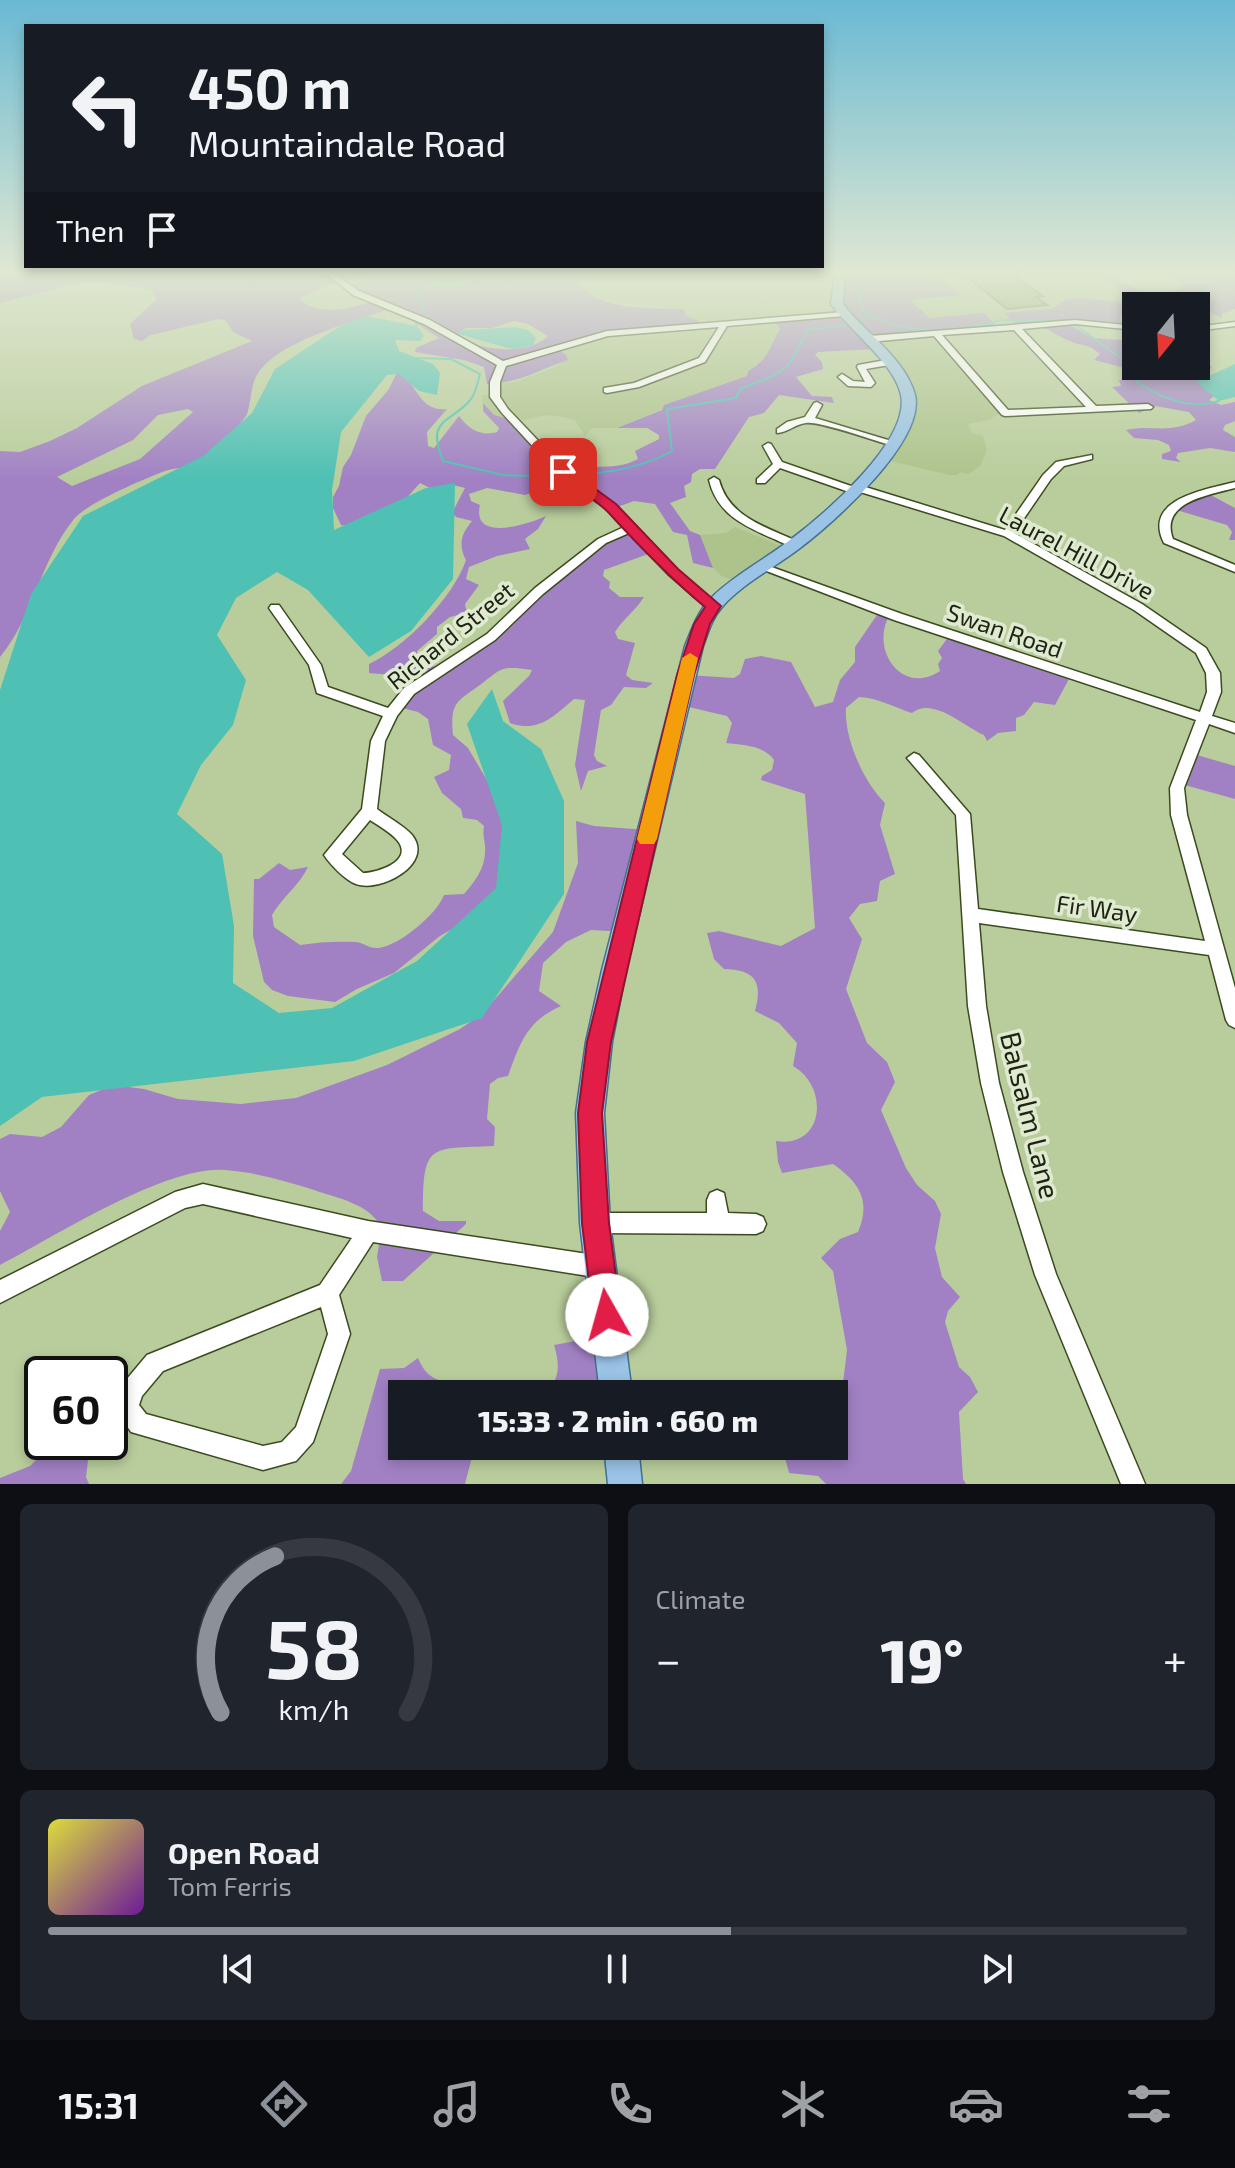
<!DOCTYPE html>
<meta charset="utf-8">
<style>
:root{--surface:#171b24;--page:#20242c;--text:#f1f3f6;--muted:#9ea1a6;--line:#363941;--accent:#8c9099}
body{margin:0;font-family:"Exo 2",sans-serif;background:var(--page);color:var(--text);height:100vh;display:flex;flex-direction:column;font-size:30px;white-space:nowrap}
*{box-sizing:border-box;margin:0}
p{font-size:26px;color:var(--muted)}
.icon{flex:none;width:44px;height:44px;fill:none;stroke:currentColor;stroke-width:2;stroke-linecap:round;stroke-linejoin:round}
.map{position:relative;height:1484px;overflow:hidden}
.drawer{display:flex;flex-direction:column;gap:20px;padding:20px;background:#0d0f14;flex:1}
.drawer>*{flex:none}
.top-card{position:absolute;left:24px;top:24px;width:800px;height:244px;border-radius:0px;box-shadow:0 4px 12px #0003;background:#171b24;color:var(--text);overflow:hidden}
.needle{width:52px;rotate:198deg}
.tools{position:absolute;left:1122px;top:292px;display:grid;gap:16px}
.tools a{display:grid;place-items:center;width:88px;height:88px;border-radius:0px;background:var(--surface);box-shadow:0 4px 12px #0003;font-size:40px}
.speed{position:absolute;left:24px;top:1356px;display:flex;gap:16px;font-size:40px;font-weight:700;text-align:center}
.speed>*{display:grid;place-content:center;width:104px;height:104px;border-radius:50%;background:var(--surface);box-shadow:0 4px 12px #0003;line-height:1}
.speed .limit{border:4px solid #111;border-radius:12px;background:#fff;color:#111}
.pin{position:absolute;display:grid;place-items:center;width:68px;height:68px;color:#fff;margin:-34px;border-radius:16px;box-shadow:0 4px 12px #0006}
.me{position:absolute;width:88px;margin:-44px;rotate:353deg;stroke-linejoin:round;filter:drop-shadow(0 0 6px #0008)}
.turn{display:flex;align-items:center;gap:28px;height:168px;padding:0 32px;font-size:36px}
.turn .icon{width:104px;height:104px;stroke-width:2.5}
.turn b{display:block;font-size:56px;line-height:68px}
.then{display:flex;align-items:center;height:76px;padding:0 32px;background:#0003;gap:16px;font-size:30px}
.big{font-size:60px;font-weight:800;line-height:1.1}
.drawer .tile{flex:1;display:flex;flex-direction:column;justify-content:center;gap:12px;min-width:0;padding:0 28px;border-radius:12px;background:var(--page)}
.drawer .dial{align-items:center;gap:0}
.dial svg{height:208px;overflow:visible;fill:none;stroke:var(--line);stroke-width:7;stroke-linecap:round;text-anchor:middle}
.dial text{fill:var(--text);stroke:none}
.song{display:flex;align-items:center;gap:24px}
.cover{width:96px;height:96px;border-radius:12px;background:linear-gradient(135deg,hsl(60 70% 55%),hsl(280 70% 35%))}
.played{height:8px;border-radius:4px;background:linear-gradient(90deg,var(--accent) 60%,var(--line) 60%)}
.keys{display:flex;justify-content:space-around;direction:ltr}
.heat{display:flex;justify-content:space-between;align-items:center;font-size:44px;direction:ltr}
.drawer .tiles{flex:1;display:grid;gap:20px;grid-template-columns:1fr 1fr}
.tile:last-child{grid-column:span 2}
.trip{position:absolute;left:388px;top:1380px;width:460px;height:80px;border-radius:0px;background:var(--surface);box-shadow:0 4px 12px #0003;font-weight:800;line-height:80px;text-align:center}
.menu{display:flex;height:128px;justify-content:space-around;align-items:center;background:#090b0e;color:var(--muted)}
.menu .icon{width:56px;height:56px}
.menu .on{color:var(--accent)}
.menu b{font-size:36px;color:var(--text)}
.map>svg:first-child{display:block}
.built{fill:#adc38b}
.forest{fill:#a181c4;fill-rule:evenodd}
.water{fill:#4ec0b4}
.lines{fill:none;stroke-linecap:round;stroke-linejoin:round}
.stream{stroke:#4ec0b4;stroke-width:2}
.building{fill:#87a259;stroke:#5b6d40;stroke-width:2}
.minor-casing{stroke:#3b4b1f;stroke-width:3}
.primary-casing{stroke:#437191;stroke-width:3}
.minor{fill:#fff;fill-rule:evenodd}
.primary{fill:#9ac3e6;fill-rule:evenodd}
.route{fill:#e11d48;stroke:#92132f;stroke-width:2}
.slow{fill:#f59e0b}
.labels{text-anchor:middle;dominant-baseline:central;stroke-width:7;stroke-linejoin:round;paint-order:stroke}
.street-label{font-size:24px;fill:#1d2412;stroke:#dfead1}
.near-street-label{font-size:28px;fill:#1d2412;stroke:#dfead1}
</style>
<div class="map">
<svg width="1235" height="1484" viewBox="0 0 1235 1484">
<rect width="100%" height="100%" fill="#b9cd9c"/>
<!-- built -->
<path class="built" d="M569,272H840L836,287L847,315L775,323L780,329L772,350L760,365L748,371L747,376L664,405L662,409L617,428H592L585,436L575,420L563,417L546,415L516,422L494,415L482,402V395H494V384L515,382L556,367L562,362L556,348L686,316L684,309L612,302L584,290Z
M847,272H1116L1135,301L1060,299L1069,318L932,332Z
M939,336L1002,412L988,420L968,424L972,433L983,436L987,450L980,466L968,474L960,472L957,475H949L883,459L905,430L903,383L869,340Z
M735,527L789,549L740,583L720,575L713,568L700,535L726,533Z"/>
<!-- forest -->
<path class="forest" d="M0,272H344L333,275L339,281L301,297L300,300C318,316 352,309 372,301L346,285L366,281L369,276L362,272H569C575,278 579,286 585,290C609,311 655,308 684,309L686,316L697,320L700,326L606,334L556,348L566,355L568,360C537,370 523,382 487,384L484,367L464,360L415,352L416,348L439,338L411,320L415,318L392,308C355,322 287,338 261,369C250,381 252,400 247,414C242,425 205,459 194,464C185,468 174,468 165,471C144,479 87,503 74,519C40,561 34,616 0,657V451L20,452L50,441L77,428L142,386L252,341L233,332L226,321L219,319L150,335L142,341L134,339L130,324L157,299L151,290L90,280L0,303ZM514,321L528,324L548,336C528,356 477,352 458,334L466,328H492ZM188,409L193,412L140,459L72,486L57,477L133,440L158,415Z
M840,272H905L911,277L934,275L961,295L910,300L930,318L984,313L1000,330L870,340L875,349L818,352L815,355L822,362L823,369L796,377L812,396L832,397L834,403L779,395L764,413L749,417L715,469H700L692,474L691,482L684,486L686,497L670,503L690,531L700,535L713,568L693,563L687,535L673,532L655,504L634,501L612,509L569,480L525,495L487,488L469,494L471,501L480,505C471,543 529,524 546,516L538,529L525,539L530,549L497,556L469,567L466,579L479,585L465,604L466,609L471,612L450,617L437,627V634L417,651L418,657L439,670L477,647L599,543L627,531L651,553L604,570L603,576L610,582L609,588L620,597H644C635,611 624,618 615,632L618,639L635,643L626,675L632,680L653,683L646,688L624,687L611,705L601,710L594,755L597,761L607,766L588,771L581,791L575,765L585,700L574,699C553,717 538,733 510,723L503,701L529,676L532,670C500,666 504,667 480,685C456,702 450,703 453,735L468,748L494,792L507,842L498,891L459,925L440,936L394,973L357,989L335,1002L288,996L272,990L264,982L253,936L254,879H259L279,863L290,870L308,867C298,887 284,895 272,915L274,927L300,945C319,942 336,941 355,942C363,942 369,949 379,948C400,945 437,914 444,895L464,894C474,883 485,868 485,852C486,841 482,839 484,826L477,820L463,818L461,809L442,793L434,777L449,770L451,755L433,745L428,719L418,712L398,707L416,686L394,680L393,675L369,673V664C405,647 453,598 466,560C458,545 461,534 472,521L456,517L452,513L465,488L453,485L432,489L420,483C391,514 386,532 341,525L333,508V497L339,486L343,467L351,455L366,416L389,389L397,372C418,381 417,412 447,409L427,432L428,446L434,448L459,416C468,428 479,437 497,432L499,428L483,411V403L494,415L509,419L559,465L581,460L595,467C611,466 624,467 638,459L635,451L659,439V435L647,428H617L662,410L664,405L747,376L748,371C768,361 770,346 780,329L775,322L847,315L836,287Z
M1103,272H1112L1111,274C1133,292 1158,301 1185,286L1170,276L1174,272H1235V309L1222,314V318L1196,306H1136V315L1120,316L1122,326L1067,323L1092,338L1136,341V366H1212C1206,375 1212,386 1216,395L1209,400L1221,405L1235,402V421L1225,425L1223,430L1235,437V452L1210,448L1178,453L1176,458L1181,462L1162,459V454L1171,451L1169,445L1158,440L1134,438L1126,430C1153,424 1169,435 1196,420L1189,412L1155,406L1139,413L1112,387L1121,386L1119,380L1134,378L1136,374L1125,368L1094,360L1100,354C1086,342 1083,347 1070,341C1044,330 1051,325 1020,328L1004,313L1052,309L1065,300L1075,298L1123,302L1122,295Z
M1207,493L1235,508V540H1229L1232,532L1227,525L1173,509Z
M879,612L889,616C870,651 903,696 940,671L938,664L942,658L938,651L949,636L1070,677L1055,705L1034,702L1024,715L1016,718V731L998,733L987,741L984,735C964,726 932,696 912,713C893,707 879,698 859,697L846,708C844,738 863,781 885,803L880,825L895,874L880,881L877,901L860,904L849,918L862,939L846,989L867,1043L887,1062L895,1082L881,1110L906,1168L917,1185L935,1201L941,1214L935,1248L942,1277L960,1297L948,1311L945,1322L959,1367L970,1377L978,1392L959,1412L963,1479L966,1484H826L818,1476L789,1473L782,1446H834V1394H755L756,1382L842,1391L847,1350L833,1271L821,1258L840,1239L858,1232C871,1201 860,1183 833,1164L782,1173L778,1162L776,1141C824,1149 830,1087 793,1066L797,1043L779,1023L755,1011C763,981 755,970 724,969L714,959L707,933L719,931L781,946L815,928L805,794L761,780L762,776L772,770L774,760C764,745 742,745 726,743L732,723L727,716L680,705L688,675L734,678L740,674L745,659L761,656L791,662L815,707L833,702L840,680L855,662V647Z
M1190,753L1235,766V799L1181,784Z
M576,821L594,826L648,830L627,932L591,930L566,942L543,963L539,991L561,1006C527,1021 520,1043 508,1076L498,1078L490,1084L487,1119L495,1127L494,1146C430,1149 423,1142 423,1211L439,1221H466V1224L403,1281H382L377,1257L382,1227C367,1203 340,1199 314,1190C286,1181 254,1172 225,1170C166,1165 54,1237 0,1265V1231L10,1212L0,1191V1139L10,1134L42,1137L61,1127L89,1095L113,1085L144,1089L178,1099L241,1104L296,1098L387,1065L460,1029L482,1014L553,932L578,863Z
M607,1335L616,1394H541C561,1383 560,1364 554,1345Z
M418,1358C427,1379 437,1381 459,1384L467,1394H402V1446H484L472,1457L465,1484H341L351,1471L380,1369L404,1368Z
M54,1442L89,1452L86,1477L89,1484H0V1478L30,1466Z"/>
<!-- water -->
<path class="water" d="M412,272H490C460,288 441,295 412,272Z
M366,316L417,326L424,336L420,341L395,340L399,351L433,364L440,373L437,395L419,391L399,374L387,375L341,432L332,490L334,530L426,488L455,483L453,579L411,631L369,657L308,590L277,572L236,598L217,635L246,680L233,725L201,765L177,814L222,854L234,926L233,983L279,1013L332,1008L417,961L496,888L502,825L467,724L492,689L503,721L541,749L564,801V894L482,1018L354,1061L42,1097L0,1126V690L31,594L83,516L203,456L252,413L275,369L340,326Z
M515,327L528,330L536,338L533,345L518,349L508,348L455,333L466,330Z
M1235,364V397L1219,401L1196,382Z"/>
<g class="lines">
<!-- stream -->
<path class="stream" d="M861,272L858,285L862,310C897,336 961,333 1001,320
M1004,320L1071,321
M860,322L867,316
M1074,324L1133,367L1139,374L1137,382C1161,398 1191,410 1219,401
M417,326L415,321L425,306L417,294L429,285
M417,358L451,359L480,374C478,381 476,393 471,399C451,424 425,417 443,461L503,475L564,477
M572,476C608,472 640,469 672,451L667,409L736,398L740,389L773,376L788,366L808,330L847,325"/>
</g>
<!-- building -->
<path class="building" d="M961,272H1009L1043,296L1036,297L1047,305L1007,309Z"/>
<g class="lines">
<!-- minor casing -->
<g class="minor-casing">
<path id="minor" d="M324,272H332L359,291L430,320L503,361L607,331L844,312L848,314L844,316L727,326L705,362L639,387L607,393L604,392V388L634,383L699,358L719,327L608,336L506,366L500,382V397L508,409L568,472L615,505L676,570L719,606L713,610L709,609L668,574L629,533L606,543L543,594L495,640L414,694L397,716L385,741L377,809C387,817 403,825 412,835C435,864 380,893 356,884C345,880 330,864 324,855L362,809L371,741L383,716L317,693L309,665L269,608L271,605H279L321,665L328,687L388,708L404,688L487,634L535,588L598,539L624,527L607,509L560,476L502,413L490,397V382L497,365L424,324L353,295ZM370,820C379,826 390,832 397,840C415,861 377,873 363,873L342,854Z
M1075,320L1136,326V330L1075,324L1022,329L1096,406L1148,404L1153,407L1151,409L1005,416L1002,415L934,336L869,342L865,339L869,336ZM1014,330L1086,407L1008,410L942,335Z
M1235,322V326L1196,331V327Z
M886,360L889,361V365L866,369L875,383L871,387L848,386L838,377L842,374L853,381L865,382L857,367L858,365Z
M817,402L822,405L815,418L898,443L893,446C875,441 820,421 806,423C795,424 787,433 777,433V429L787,422L805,417L814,403Z
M768,443L771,444L782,462L851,486L859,485L1005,530L1043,475L1056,462L1092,455V459L1064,466L1051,479L1014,533L1142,604L1206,648L1220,673L1221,692L1212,716L1235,723V733L1209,724L1184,788L1187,815L1235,988V1028L1229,1025L1226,1020L1209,955L979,923L986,1006L999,1083L1023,1172L1056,1274L1145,1484H1121L1035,1275L1003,1172L981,1083L968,1006L956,815L907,758L914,753L919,755L970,814L978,909L1205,941L1171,815L1170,788L1196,720L894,620L756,567L758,565H766L902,614L1200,712L1207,692L1206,673L1196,653L1134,610L1004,536L857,491L849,492L780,468L765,483H757V479L773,464L763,446Z
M714,477L719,480C729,518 767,527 799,542V546C790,547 783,543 774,539C744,526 717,514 709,480Z
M1235,482V488C1209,495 1159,502 1173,539L1235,565V572L1164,543C1142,499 1204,490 1235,482Z
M203,1184L368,1221L601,1256L609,1259L612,1267L609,1275L601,1278L373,1242L339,1295L350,1334L313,1442L296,1461L263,1470L131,1432L114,1407L126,1380L147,1355L320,1285L352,1238L203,1204L185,1208L0,1303V1280L175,1192ZM321,1307L328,1334L296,1427L282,1442L263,1446L146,1414L139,1405L142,1396L163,1371Z
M717,1190L724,1193L728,1213L756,1214L763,1217L766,1224L763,1231L756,1234L595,1233L588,1230L585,1223L588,1216L595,1213H707V1200L710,1193Z"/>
</g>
<!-- primary casing -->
<g class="primary-casing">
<path id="primary" d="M835,272H845L843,304C864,332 906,359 915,395C926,441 833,523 800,548C774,568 743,583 722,607C712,618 708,633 703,646L626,970L612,1042L604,1113L610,1223L632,1394H600L580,1223L576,1113L586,1042L602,970L685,646C692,629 698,611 711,598C734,575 764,560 790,540C822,516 911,441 901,395C895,364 850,331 831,304Z
M604,1446H638L642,1484H608Z"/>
</g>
<!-- minor -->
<use href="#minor" class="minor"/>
<!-- primary -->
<use href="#primary" class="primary"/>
</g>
<!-- sky -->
<linearGradient id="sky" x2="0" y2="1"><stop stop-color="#6ab9d3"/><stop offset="0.57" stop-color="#e0e8d2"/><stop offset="1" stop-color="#e0e8d2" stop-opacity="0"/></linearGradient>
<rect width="1235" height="479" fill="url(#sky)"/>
<!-- route -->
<path class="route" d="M558,469H568L616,504L678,569L721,606L710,624L694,675L611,1042L602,1113L609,1223L621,1315L617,1325L607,1329L597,1325L593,1315L582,1223L578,1113L587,1042L677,675L694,624L705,607C669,577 639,546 608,512C594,498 574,487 558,475Z"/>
<!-- slow -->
<path class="slow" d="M690,653L698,658L657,839L654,844H640L637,839L682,658Z"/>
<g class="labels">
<!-- street labels -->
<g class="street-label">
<text transform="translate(1077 552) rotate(28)">Laurel Hill Drive</text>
<text transform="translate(1005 630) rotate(19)">Swan Road</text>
<text transform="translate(450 635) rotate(-39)">Richard Street</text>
<text transform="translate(1097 908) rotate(8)">Fir Way</text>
</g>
<!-- near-street labels -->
<g class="near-street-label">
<text transform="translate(1031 1115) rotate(76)">Balsalm Lane</text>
</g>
</g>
</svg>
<div class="tools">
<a><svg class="needle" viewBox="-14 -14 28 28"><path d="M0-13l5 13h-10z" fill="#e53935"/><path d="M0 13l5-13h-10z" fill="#9ea1a6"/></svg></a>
</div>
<div class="speed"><div class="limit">60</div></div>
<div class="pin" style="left:563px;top:472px;background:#d93025"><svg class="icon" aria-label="arrive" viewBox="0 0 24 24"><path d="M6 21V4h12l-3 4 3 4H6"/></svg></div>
<svg class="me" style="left:607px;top:1315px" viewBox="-20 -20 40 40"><circle r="19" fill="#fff"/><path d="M0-13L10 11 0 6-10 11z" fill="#e11d48"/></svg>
<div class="trip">15:33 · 2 min · 660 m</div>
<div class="top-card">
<div class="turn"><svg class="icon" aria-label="left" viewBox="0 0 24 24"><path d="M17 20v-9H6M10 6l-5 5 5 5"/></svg><div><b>450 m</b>Mountaindale Road</div></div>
<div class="then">Then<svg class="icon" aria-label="arrive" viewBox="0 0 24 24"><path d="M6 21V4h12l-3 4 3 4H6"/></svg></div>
</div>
</div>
<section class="drawer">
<div class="tiles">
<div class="tile dial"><svg viewBox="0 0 100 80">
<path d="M14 69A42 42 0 1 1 86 69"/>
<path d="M14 69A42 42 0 0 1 35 9" stroke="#8c9099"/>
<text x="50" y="56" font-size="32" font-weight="700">58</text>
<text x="50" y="72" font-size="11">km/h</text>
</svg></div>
<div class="tile"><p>Climate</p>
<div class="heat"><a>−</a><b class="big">19°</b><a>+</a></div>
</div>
<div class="tile">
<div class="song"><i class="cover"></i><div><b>Open Road</b><p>Tom Ferris</p></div></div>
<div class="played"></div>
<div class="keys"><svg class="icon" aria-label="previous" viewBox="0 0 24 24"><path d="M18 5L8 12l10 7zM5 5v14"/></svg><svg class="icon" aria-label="pause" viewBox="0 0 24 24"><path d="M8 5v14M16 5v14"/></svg><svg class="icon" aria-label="next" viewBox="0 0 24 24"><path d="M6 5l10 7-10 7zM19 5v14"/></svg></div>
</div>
</div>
</section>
<nav class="menu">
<b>15:31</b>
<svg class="icon on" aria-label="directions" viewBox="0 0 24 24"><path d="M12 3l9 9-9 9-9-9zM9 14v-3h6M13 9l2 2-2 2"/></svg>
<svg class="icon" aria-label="music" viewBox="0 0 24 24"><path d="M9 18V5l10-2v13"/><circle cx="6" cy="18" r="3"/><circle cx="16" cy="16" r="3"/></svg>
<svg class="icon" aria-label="phone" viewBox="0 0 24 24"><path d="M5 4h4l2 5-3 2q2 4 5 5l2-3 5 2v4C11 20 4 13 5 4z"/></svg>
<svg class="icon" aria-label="climate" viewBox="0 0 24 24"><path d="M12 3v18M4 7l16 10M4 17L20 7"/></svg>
<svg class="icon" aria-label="car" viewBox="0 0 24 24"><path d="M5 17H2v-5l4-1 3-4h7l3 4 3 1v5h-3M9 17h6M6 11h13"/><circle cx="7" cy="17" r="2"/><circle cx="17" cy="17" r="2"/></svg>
<svg class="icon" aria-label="filters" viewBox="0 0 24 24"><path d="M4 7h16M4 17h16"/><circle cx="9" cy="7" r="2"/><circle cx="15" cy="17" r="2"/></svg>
</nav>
